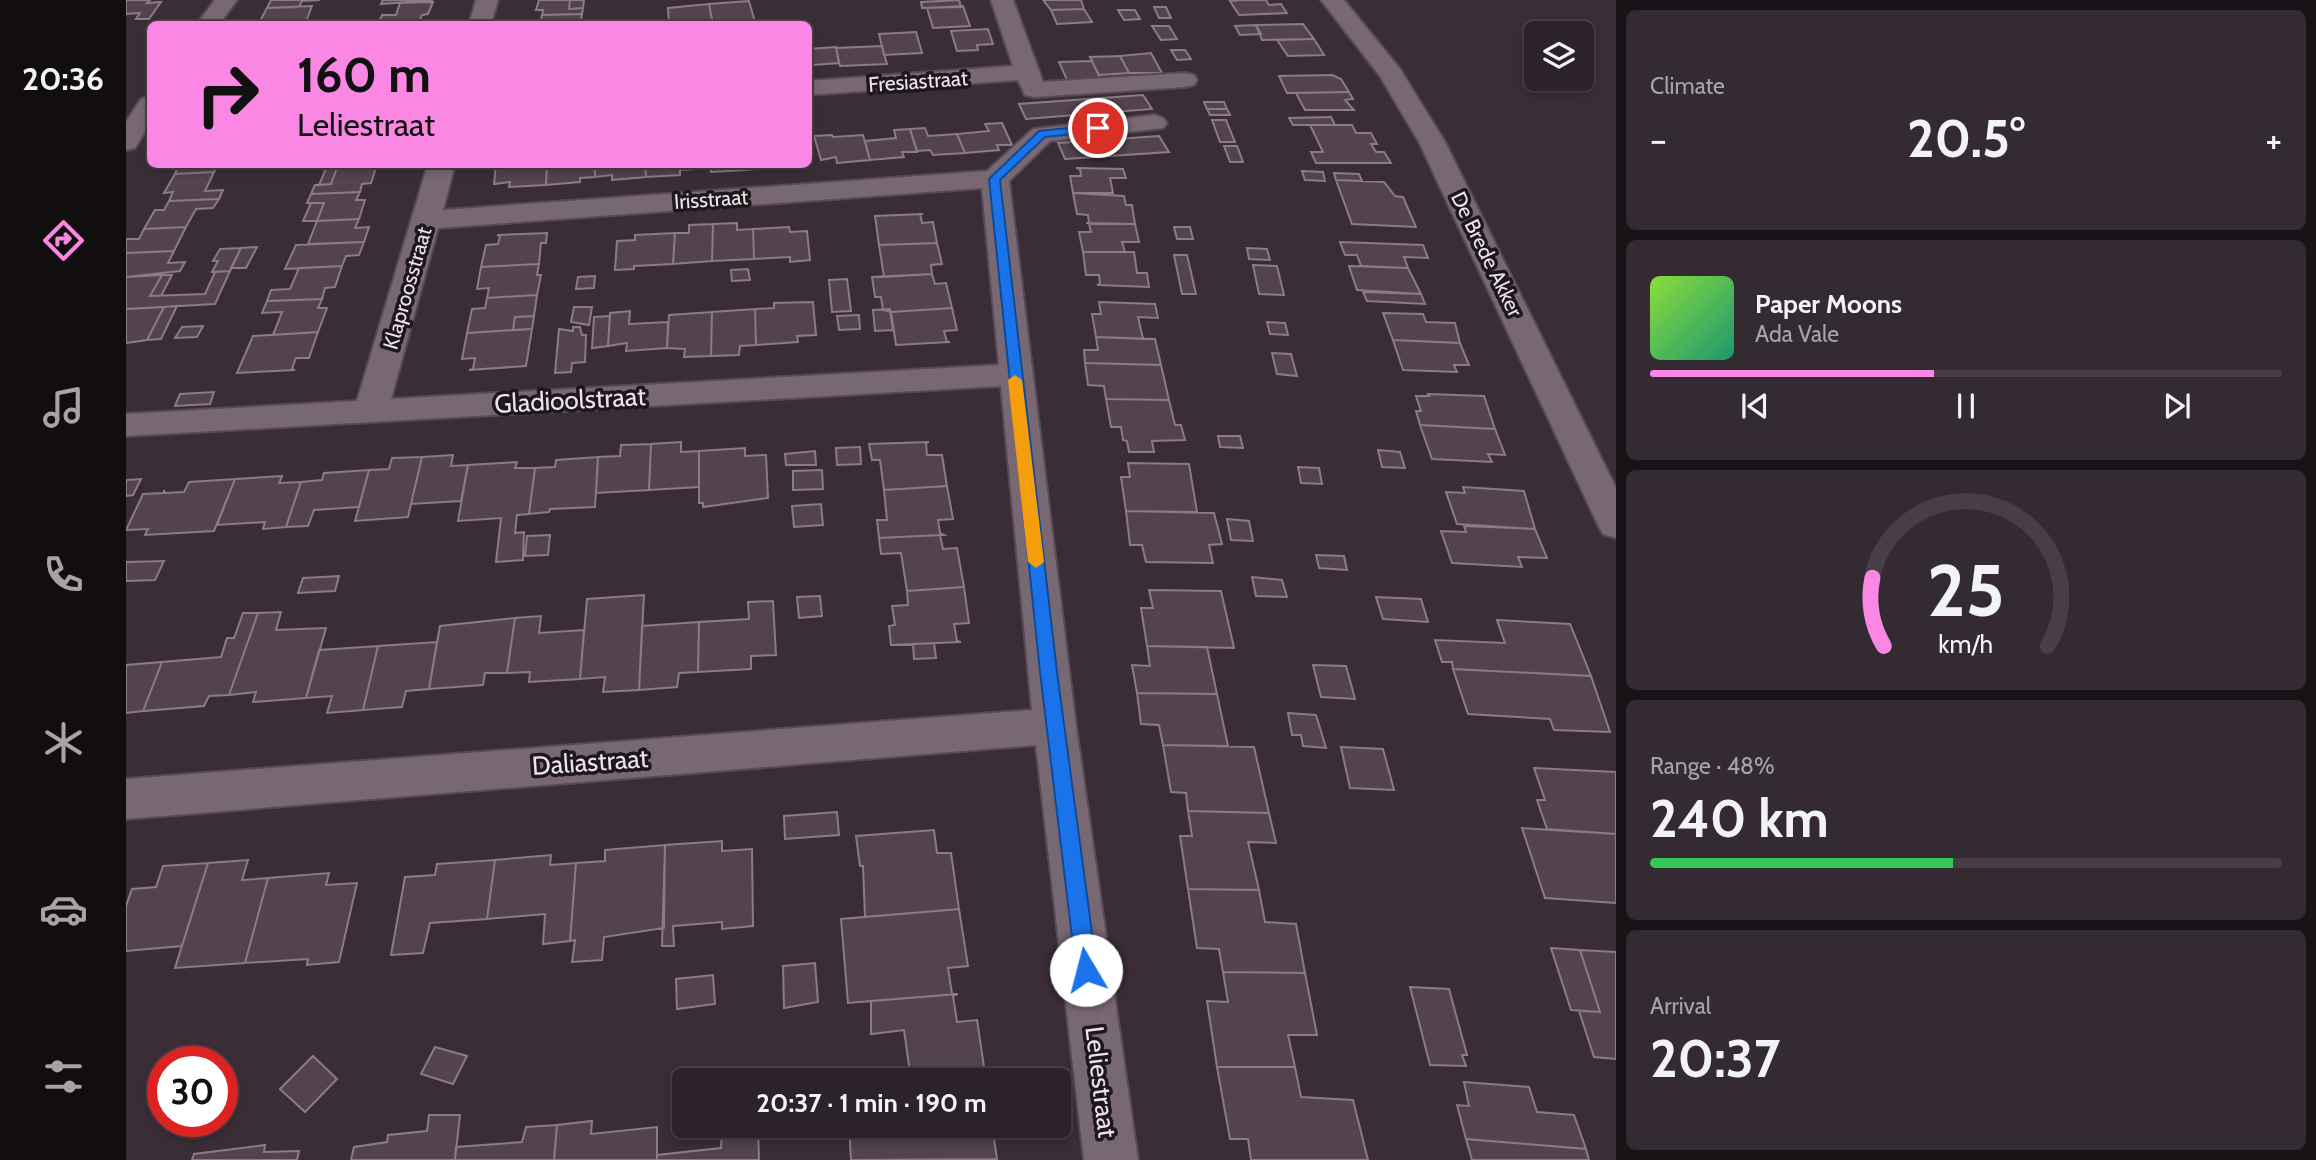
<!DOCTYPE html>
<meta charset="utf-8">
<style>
:root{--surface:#2c2229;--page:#342a31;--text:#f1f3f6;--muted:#a6a4a8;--line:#483f46;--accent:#fb87e5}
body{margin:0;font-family:Cabin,sans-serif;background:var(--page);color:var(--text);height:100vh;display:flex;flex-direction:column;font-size:26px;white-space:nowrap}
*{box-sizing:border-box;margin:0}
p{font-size:23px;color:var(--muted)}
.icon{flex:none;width:38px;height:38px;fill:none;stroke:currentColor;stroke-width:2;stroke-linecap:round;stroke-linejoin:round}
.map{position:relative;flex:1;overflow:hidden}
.sheet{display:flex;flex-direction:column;gap:10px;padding:10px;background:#181317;width:700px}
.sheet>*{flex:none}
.top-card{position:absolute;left:21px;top:21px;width:665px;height:147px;border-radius:10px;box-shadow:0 4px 10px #0003,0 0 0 2px var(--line);background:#fb87e5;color:#111;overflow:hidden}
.tools{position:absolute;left:1398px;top:21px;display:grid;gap:14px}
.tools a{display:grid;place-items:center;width:70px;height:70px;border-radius:10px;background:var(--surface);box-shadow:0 4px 10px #0003,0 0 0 2px var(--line);font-size:35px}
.speed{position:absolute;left:21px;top:1046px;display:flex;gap:14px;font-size:35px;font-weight:700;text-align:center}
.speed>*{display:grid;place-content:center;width:91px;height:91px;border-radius:50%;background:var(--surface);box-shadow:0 4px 10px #0003,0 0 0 2px var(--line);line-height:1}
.speed .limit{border:10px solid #d22;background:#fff;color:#111}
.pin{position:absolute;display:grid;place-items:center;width:60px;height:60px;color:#fff;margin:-30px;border:4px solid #fff;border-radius:50%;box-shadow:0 2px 7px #0007}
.me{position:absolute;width:77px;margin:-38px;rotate:352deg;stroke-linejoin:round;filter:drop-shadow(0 0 5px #0008)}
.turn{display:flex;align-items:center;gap:24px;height:147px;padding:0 35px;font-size:32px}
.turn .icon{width:91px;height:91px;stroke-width:2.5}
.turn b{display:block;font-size:49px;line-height:60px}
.big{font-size:52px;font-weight:700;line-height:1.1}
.sheet .card{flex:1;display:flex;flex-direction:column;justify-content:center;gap:10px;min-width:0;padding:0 24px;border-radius:10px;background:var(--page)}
.sheet .dial{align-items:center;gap:0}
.dial svg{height:182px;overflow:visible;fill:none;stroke:var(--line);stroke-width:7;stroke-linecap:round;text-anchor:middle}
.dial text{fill:var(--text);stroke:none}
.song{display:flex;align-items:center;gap:21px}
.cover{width:84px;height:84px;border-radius:10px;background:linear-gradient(135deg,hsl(90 70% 55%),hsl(160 70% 35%))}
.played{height:7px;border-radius:4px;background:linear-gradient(90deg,var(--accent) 45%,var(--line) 45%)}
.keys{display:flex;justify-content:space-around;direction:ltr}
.heat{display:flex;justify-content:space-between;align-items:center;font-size:38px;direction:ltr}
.charge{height:10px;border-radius:5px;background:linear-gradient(90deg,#34c759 48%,var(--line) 0)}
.trip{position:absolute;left:546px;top:1068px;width:399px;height:70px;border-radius:10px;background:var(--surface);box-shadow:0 4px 10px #0003,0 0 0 2px var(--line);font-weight:700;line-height:70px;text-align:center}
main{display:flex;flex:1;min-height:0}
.tabs{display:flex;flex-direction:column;width:126px;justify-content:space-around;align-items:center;background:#120e10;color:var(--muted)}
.tabs .icon{width:49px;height:49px}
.tabs .on{color:var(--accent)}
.tabs b{font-size:32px;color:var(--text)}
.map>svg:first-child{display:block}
.building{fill:#52434e;stroke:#8a7b86;stroke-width:2}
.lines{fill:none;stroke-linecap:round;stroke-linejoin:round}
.minor-casing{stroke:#564b54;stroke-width:4}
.minor{fill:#786874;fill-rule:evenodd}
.route{fill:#1a73e8;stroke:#114b97;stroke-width:2}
.slow{fill:#f59e0b}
.labels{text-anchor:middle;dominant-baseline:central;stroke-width:7;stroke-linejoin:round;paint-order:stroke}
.far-street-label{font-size:21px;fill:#ede4eb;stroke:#1e181c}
.street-label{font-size:26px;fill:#ede4eb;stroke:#1e181c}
</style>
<main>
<nav class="tabs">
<b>20:36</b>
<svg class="icon on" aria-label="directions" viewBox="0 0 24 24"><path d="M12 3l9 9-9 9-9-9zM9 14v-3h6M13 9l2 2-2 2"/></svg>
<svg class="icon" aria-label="music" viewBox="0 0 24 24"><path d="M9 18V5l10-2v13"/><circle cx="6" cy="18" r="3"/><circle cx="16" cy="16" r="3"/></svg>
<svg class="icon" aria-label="phone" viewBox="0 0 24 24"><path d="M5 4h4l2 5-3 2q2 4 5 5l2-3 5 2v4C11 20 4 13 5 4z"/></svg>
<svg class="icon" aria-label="climate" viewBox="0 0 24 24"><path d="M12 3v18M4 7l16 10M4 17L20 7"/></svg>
<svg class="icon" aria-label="car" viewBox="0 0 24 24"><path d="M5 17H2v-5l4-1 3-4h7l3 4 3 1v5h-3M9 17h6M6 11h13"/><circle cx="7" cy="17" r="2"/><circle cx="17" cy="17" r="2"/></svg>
<svg class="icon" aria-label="filters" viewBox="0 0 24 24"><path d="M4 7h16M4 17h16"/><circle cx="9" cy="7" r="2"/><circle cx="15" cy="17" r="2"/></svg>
</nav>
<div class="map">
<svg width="1490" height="1160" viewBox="0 0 1490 1160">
<rect width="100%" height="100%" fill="#3a2d37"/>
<!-- building -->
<path class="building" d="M0,0H24L21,3L35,2L23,19H10L14,13L0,14Z
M145,0H194L176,1L173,7L141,8Z
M257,0H307L255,4Z
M413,0H444L443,9L457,8L456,14L416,15L417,10H410Z
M444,0H458L457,8L443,9Z
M833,0L835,7L796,8L795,2Z
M917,0H955L958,9L925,10Z
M1116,0H1140L1143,5L1155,4L1161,13L1113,15L1104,1Z
M623,1L629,22L587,24L583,4Z
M307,2L302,14L296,15L294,20L253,22L256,15H270L274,3Z
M583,4L587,24H543L542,8Z
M186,6L179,24H139L140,21H134L141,8Z
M837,6L844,26L807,28L801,8Z
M1028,7H1040L1045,18H1033Z
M958,9L966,22L931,24L925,10Z
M992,10H1009L1014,19L998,20Z
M456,14L455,20H441L440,24H407L408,21H415L416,15Z
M294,20L292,24H255L256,22Z
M1177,24L1188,39L1136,40L1130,25Z
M1130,25L1135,34L1114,35L1109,26Z
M1026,26H1043L1051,39L1035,40Z
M862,29L867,44L851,45L852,50L831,51L825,31Z
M790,32L796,53L758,55L753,34Z
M1188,39L1198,55L1162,56L1151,40Z
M756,46L761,64L714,66L710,48Z
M710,47L713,63L686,65L683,49Z
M1045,50H1059L1065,59L1051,60Z
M1025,53L1036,73H1003L994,56Z
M994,56L1003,73L973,75L964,57Z
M966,61L974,78L941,80L933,62Z
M1206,75L1215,79L1223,92L1161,93L1153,76Z
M1223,92L1227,99L1219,100L1228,110H1179L1170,93Z
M1017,95L1026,109L900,119L893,104Z
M1078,102H1098L1101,109H1081Z
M1081,109H1101L1104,115H1084Z
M1205,117L1209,125H1167L1163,118Z
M1086,120H1100L1109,142H1094Z
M876,123L886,145H871L873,150L839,153L831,134L863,131L859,124Z
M1184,125H1226L1230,133H1245L1251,144H1245L1250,152H1258L1265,163H1190L1185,152H1197Z
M799,128L802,136L831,134L839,153L807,155L804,150L791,151L784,129Z
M784,129L791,152H776L778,157L744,160L739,141L770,138L768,130Z
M706,135L707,137L737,135L744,160L711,163L710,157L695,160L688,136Z
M1033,136L1043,152L939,159L932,143Z
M1098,146H1111L1117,162H1104Z
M42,164H92L88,172L49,174L52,167H40Z
M251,164L245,183L236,184L234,192L185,194L189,185L205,184L212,165Z
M370,164H421L420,185L383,187L384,182L368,184Z
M421,164H469V177L454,178V182L420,185Z
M469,164H519L520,177L486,180V175L469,177Z
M519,164H568L569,169L554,170V175L520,177Z
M568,164H618L619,170L585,172L584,168L569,169Z
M618,164H652V167L619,170Z
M212,165L205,184L193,185L201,166Z
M950,168L997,169L1000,178H984L987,193H947L944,176H955L954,169Z
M1176,171L1197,172L1199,181L1179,180Z
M88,172L79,191L97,190L93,199L43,201L47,192L38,193L49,174Z
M1208,173L1233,174L1236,181L1210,180Z
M1210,180L1258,182L1269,196L1277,197L1290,227L1226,224Z
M234,192L230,200H239L233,219L191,221L198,203H181L185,194Z
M947,193L998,196L1000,205H1006L1009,224L960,223H963L962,215L951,214Z
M93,199L87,208L70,209L60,227L18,229L29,210H38L43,201Z
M185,203H198L191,221H177Z
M794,214L796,223L807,222L811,243L753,245L749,216L797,214Z
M233,219L229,228L243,227L238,242L182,244L191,221Z
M611,223V230L627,229L628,259L586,261L587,224Z
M587,224L586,261L547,264L549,233H563V225Z
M963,224H1009L1013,242H996L999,252H957L953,232H965Z
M60,227L48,251L0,253V239H13L18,229Z
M663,227L664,232L681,231L684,260L664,262V257L628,259L627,229Z
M1048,227H1064L1067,239H1051Z
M421,233L420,243H415L413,264L355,267L360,245L372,244L374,236L371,235Z
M549,233L547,264L508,266V269L489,270L491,241L509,240V235Z
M238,242L233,255L220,256L216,266L159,269L170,245Z
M1214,242L1297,245L1302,258L1278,257L1282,268L1235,266L1231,255H1219Z
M811,243L816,264L805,265L806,274L758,277L753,245Z
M131,247L120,268H105L115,248Z
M115,248L104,271L86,272L92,261H87L94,249Z
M1121,248L1141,249L1144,260L1123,259Z
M48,251L42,263L59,262L54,271L0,277V253Z
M957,252H1008L1011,273H1021L1023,287L971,285L974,284L973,275H960Z
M1048,255H1061L1070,294H1056Z
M413,264L411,275H415L411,295L361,298L363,288L351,289L355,267Z
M1127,265L1151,266L1158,295L1133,294Z
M216,266L209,287L199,288L196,299L141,301L145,290L164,289L173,268Z
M1223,266L1282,268L1295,294L1231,290Z
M622,269L624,280L606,281L605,270Z
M104,271L89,304L0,309V277L36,275L24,296L79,294L89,272Z
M806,274L809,284L820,283L826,308L765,312L757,310L755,297H749L746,277Z
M36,275H46L35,296H24Z
M469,276L468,288L450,289L452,277Z
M721,279L725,311L706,312L703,280Z
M1237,292L1295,294L1299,304L1241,301Z
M411,295L408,316L389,317L387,330L341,333L346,309L359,308L361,298Z
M196,299L192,308H201L192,332L147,335L156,312L136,313L141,301Z
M687,302L690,335L671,336L672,342L630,345L629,309L648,308V303Z
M973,302L1029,304L1032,318L1012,317L1017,339L970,337L966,314H975Z
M51,306L35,339L21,340L38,307Z
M38,307L21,340L0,343V309Z
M448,307H466L463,325L445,322Z
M826,308L831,330L818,331L821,342H824L770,345L765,312Z
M629,309L630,345L614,346L613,355L585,356L586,312Z
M764,309L767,330L749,331L747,310Z
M504,311L503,324L542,322L541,348L500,351L501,343L482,346L484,313Z
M586,312L585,356L558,357L559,349L541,348L543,315Z
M1257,313L1297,314L1300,322L1329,323L1334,343L1267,340Z
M733,315L734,329L713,330L711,316Z
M408,316L406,329L387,330L389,317Z
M484,316L482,346L466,348L468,317Z
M1141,322L1159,323L1162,335L1144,334Z
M77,326L71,337L49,338L56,327Z
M447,327H454L456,335H460L459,362L446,363L445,372L429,373L433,329L447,331Z
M406,329L400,366L343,370L347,369L349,358L336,359L341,333Z
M192,332L183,358H170L166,369L169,370L111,373L127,336Z
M970,337L1029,339L1035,365L959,363L958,350H972Z
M1267,340L1334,343L1343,365H1328L1331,372L1277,370Z
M1146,353L1165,354L1171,376L1151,374Z
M959,363L1035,365L1043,400L980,399L978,386L962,385Z
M88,392L84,404L49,406L54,394Z
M1302,394L1358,396L1369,429L1294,425L1290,411H1295L1290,396H1303Z
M980,399L1043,400L1049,425H1055L1059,440L1026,441L1028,452H1003L1001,441L997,440L995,427H985Z
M1294,425L1369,429L1379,455L1362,454L1366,462L1306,459Z
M1092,436H1114L1117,448L1094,447Z
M555,442V452L573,451V487L523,490L525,444Z
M803,442L800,443L801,455H816L821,486L758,490L754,460H746L743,444Z
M525,444L523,490L470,493L472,457L494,456L495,445Z
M734,447L735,464L711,465L710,448Z
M619,448V456L640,455L642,498L577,507V503H573V451Z
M1252,450L1274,452L1279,468L1256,467Z
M689,451L690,465H660L659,454Z
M327,455L325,466L342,465L335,501L285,504L296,457Z
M296,457L282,517L229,521L243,470L263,469L266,458Z
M472,457L469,507L424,509L423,512L403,514L409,468L429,467L430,460Z
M391,462L389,468H409L403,514L391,515L389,533L398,532L397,560L370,562L375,518L332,521L342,465Z
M1002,463L1063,464L1071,512L1000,511L995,477H1004Z
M1172,467L1193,468L1196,484L1175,483Z
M243,470L233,507L188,510L182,526L160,527L175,482L196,480L198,473Z
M696,470L697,489L667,490V471Z
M156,476L153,483L175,482L160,527L137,529L139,522L91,525L109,479Z
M15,479L7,495L0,496V480Z
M109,479L88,531L19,535L22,529L0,530L17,494L38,493V490L39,493L58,492L63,482Z
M821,486L827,519L812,520L814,533L818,535L753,538L751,520H761L758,490Z
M1337,487L1398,491L1409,529L1331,524L1320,492L1339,493Z
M695,504L697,525L668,527L666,506Z
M1000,511L1088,513L1096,544L1083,545L1087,563L1020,562L1016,545H1004Z
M1101,519L1123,521L1127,541L1105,540Z
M1338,526L1409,529L1421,558L1392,557L1396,567L1326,563L1315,531L1340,532Z
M424,535L422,555L399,556L401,536Z
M814,535L817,549L831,548L838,587L781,591L775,553L755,554L753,538Z
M1190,555L1218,556L1221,570L1193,568Z
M38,561L29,580L0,581V562Z
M213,576L209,591L172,593L177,578Z
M1126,577L1156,580L1161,597L1130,596Z
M838,587L843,623L828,624L831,641L835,642L765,645L763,626L769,625L766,606L782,605L781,591Z
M1023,590L1095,591L1108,648L1021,646L1015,608H1027Z
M518,595L513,690L477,692L479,677L454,679L461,599Z
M694,596L696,616L673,618L671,597Z
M1250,597L1295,599L1302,622L1257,619Z
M647,601L650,655L625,656V669L572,672L573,622L623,619L622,602Z
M155,612L150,630L200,628L180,698L127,702L130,692L103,695L132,613Z
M117,613H132L103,695L83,696L78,706L17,711L36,662L95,657L101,638H108Z
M415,616L413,633L458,630L454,679L403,682L404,672L381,673L389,618Z
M389,618L381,673H359L357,685L303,689L314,626Z
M1371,620L1444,624L1465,676L1327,669L1326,662H1316L1309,640L1379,643Z
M573,622L572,672L553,673L551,687L513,690L516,626Z
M311,642L303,689L280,691L276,707L237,710L252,646Z
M808,643L810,658L788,659L787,644Z
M252,646L237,710L201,713L206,696L180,698L193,650Z
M1021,646L1081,647L1091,694L1011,693L1006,665L1024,666Z
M36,662L17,711L0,713V665Z
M1187,665L1220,666L1229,699L1195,697Z
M1327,669L1465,676L1484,732L1428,730L1424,719L1342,714Z
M1011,693L1091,694L1102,746L1037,745L1033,725L1015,724Z
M1162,713L1190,715L1200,748L1177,746L1175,735H1166Z
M1037,745L1128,747L1143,813L1062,811L1060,793L1045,792Z
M1215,747L1257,749L1268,790L1224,788Z
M1408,768L1490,772V834L1421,829L1411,800H1419Z
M1062,811L1143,813L1150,843L1122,842L1133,890L1062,889L1054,836H1066Z
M711,812L713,835L659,839L658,816Z
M1396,828L1490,834V903L1419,898Z
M808,830L811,853H825L833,909L739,917L737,866H734L730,836Z
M596,841V851L626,849L627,926L596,929V922L547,926L548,946H536L539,845Z
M539,845L538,928L478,937L476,960L446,962L449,940L444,941L450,863L479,861V850Z
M425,855L424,865L450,863L444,941L417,944L419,914L361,919L369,860Z
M122,860L116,880L142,878L119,963L49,968L82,863Z
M369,860L361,919L304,923L297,953L265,955L279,877L309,875L311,864Z
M82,863L56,946L0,951V906L6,889L30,887L37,866Z
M203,873L200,885L231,883L213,962L181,965L182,959L119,963L142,878Z
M1062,889L1133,890L1139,922L1170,924L1179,973L1097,972L1093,949L1071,948Z
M833,909L842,966L822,968L826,994H832L722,1003L715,919Z
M1425,948L1454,950L1474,1012L1445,1010Z
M1454,950L1490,952V1059L1468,1057L1453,1011L1474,1012Z
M689,963L692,1002L658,1008L657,966Z
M1097,972L1179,973L1191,1035H1162L1169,1067H1091L1081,1001L1102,1002Z
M587,975L589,1004L551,1009L550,979Z
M1284,987L1323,989L1341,1055H1336L1340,1066L1304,1065Z
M832,994L827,996L831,1022L851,1020L860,1080H785L778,1030L745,1034V1001Z
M309,1047L341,1056L327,1084L295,1074Z
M187,1056L211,1079L179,1112L154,1089Z
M1091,1067H1169L1175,1097L1227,1100L1242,1160H1125L1122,1139H1104Z
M1338,1082L1403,1087L1411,1112L1448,1115L1460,1149L1340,1139L1331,1105L1343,1106Z
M303,1115H334L329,1160H225L228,1147L261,1142L262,1135L301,1131Z
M466,1121L465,1134L531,1127V1160H428L431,1125Z
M431,1125L428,1160H329L330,1147L396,1142L400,1127Z
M596,1125H632L633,1160H531V1155L595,1148Z
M723,1125H866L871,1159L725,1160Z
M1340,1139L1460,1149L1463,1160H1346Z
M139,1145L138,1152L173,1151L171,1160H66L68,1154Z"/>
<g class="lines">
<!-- minor casing -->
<g class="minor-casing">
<path id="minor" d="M89,0H111L93,24H71Z
M350,0H372L365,24H343Z
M865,0H887L917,82L1059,73L1068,75L1071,80L1068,85L1059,87L908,97L899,95L892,80L682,95V81L887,66Z
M1195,0H1218L1274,69L1319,142L1490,488V538L1477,534L1472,525L1293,142L1254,76Z
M24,96V123L9,148L0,150V122L15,99Z
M1028,115L1037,118L1041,123L1037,128L924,141L883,181L950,726L1012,1160H958L910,745L0,819V779L906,710L875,386L0,436V414L231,401L302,164H329L317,210L861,171L907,129ZM856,188L873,365L265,399L312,228Z"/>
</g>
<!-- minor -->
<use href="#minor" class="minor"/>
</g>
<!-- route -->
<path class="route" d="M972,125L977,128L976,131L919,137L874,180L931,672L971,970L968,977L960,980L953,977L950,970L914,672L863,179L913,131Z"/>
<!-- slow -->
<path class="slow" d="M889,375L896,380L918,562L910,568L902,562L882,380Z"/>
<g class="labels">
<!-- far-street labels -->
<g class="far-street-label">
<text transform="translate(792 81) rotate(-4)">Fresiastraat</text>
<text transform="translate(585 199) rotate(-4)">Irisstraat</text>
<text transform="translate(1361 254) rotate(64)">De Brede Akker</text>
<text transform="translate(281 288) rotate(-74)">Klaproosstraat</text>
</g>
<!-- street labels -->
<g class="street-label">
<text transform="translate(444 400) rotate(-3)">Gladioolstraat</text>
<text transform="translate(464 762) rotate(-4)">Daliastraat</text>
<text transform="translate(975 1082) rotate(83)">Leliestraat</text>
</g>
</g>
</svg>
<div class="tools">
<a><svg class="icon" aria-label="layers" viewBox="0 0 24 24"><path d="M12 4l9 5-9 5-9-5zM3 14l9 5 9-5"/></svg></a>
</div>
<div class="speed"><div class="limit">30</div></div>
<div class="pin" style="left:972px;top:128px;background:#d93025"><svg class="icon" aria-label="arrive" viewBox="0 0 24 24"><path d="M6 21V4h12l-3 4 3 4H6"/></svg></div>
<svg class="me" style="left:960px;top:970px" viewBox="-20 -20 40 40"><circle r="19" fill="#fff"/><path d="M0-13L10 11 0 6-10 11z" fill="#1a73e8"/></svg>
<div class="trip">20:37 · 1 min · 190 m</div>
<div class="top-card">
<div class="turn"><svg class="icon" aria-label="right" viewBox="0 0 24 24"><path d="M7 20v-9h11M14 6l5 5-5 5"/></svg><div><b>160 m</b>Leliestraat</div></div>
</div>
</div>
<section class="sheet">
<div class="card"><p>Climate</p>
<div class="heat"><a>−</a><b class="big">20.5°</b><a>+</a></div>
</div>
<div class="card">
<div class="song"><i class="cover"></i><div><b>Paper Moons</b><p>Ada Vale</p></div></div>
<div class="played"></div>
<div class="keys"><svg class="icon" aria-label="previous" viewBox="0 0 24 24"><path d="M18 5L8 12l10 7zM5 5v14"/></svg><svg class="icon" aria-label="pause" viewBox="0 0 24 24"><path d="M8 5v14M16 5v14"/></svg><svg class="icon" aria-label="next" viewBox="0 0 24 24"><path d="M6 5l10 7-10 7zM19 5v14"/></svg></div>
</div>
<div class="card dial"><svg viewBox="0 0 100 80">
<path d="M14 69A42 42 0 1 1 86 69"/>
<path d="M14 69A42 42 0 0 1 9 39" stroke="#fb87e5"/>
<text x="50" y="56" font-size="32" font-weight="700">25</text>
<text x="50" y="72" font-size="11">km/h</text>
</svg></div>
<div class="card"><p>Range · 48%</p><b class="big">240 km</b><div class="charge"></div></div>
<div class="card"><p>Arrival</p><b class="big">20:37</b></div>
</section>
</main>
